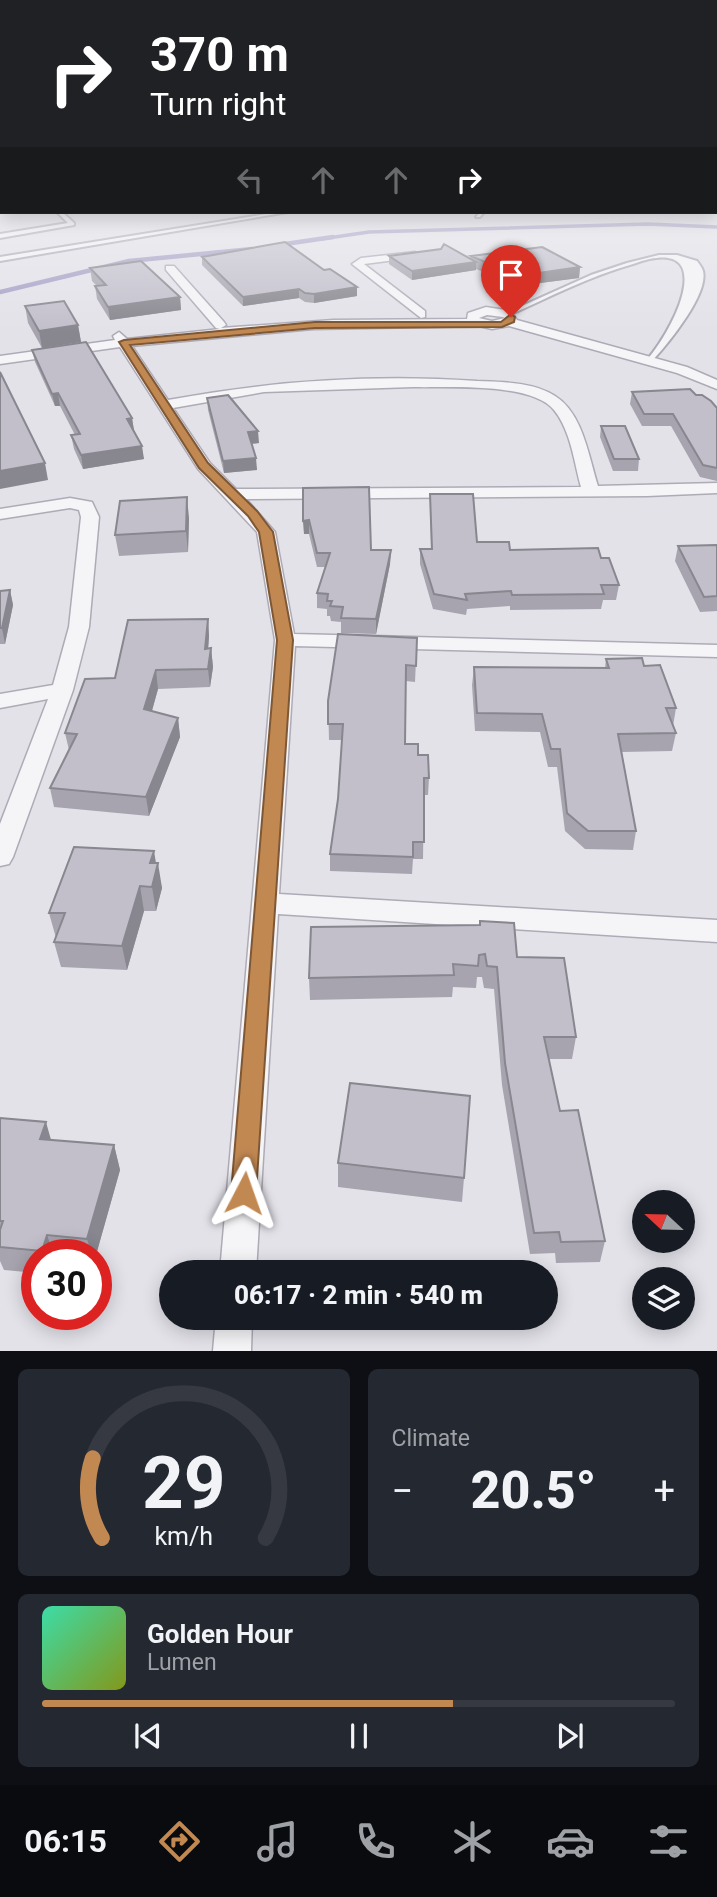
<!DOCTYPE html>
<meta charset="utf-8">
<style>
:root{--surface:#171b24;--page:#242831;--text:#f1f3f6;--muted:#9ea1a6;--line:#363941;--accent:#c28852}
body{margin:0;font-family:Roboto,sans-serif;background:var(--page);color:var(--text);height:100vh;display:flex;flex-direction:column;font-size:26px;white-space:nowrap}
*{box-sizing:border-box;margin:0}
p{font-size:23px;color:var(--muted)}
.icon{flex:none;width:38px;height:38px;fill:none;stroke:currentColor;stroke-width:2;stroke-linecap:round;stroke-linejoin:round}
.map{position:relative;height:1351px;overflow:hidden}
.sheet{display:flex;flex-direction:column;gap:18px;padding:18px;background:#0d0f14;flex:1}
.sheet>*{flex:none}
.hud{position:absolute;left:0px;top:0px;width:718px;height:214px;box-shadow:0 4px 18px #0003;background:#202124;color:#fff;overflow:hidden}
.needle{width:46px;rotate:292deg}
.controls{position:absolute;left:632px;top:1190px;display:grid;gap:14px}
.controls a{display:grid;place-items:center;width:63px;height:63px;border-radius:50%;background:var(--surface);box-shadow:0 4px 18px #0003;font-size:35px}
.speed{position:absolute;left:21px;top:1239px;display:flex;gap:14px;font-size:35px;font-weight:700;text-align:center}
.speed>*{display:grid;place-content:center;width:91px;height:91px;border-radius:50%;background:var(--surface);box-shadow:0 4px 18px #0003;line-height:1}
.speed .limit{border:10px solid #d22;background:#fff;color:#111}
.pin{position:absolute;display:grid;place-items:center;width:60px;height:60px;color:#fff;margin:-72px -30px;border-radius:50% 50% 50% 0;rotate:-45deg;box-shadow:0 0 7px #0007}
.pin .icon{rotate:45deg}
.me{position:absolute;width:77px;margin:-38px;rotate:4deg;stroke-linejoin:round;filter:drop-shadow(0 0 5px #0008)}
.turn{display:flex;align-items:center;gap:24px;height:147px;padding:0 35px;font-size:32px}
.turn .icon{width:91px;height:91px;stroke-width:2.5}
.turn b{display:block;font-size:49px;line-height:60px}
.lanes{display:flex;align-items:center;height:66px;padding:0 35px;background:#0003;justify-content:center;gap:35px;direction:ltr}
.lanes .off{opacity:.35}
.big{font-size:52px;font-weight:800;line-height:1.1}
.sheet .tile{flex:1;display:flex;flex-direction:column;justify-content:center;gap:10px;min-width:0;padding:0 24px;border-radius:10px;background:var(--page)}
.sheet .dial{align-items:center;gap:0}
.dial svg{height:182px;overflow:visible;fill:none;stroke:var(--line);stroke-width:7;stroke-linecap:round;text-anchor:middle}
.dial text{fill:var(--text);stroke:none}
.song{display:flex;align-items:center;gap:21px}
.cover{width:84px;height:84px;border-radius:10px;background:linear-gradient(135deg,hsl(160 70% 55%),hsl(70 70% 35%))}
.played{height:7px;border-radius:4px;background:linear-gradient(90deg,var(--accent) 65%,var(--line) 65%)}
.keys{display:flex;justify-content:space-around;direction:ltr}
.heat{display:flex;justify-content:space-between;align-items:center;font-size:38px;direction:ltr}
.sheet .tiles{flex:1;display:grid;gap:18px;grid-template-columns:1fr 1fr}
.tile:last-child{grid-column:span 2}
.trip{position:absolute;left:159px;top:1260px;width:399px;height:70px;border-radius:35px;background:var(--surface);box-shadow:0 4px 18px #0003;font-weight:800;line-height:70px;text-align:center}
.tab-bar{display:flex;height:112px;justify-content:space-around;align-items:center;background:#090b0e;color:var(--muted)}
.tab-bar .icon{width:49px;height:49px}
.tab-bar .selected{color:var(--accent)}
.tab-bar b{font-size:32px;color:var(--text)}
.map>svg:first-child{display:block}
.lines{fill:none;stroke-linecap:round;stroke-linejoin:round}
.stream-far1{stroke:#a6a0c6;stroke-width:3.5}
.stream{stroke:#a6a0c6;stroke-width:4.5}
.lane-casing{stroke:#aeabb6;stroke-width:4}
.street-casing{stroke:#aeabb6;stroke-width:3}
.lane{fill:#f5f4f7;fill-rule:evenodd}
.street{fill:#f5f4f7;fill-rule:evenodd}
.secondary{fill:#fff;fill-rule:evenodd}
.wall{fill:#a7a4af}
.shaded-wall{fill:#88868e}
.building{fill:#c2bfcb;stroke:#88868e;stroke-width:2}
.route{fill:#c28852;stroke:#7e5835;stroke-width:2}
</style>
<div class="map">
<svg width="717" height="1351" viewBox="0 0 717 1351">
<rect width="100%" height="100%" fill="#e3e2e9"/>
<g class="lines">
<!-- stream-far1 -->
<path class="stream-far1" d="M321,239L369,232L648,224L717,227"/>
<!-- stream -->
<path class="stream" d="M278,245L333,237
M0,292L129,261L252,249"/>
<!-- lane casing -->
<g class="lane-casing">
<path id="lane" d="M716,173H717V175H716Z
M716,207H717V209H716Z
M57,212H62L74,223V225L0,238V234L68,223Z
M279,212H288L0,261V257Z
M480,212H484L480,217H476Z
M659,255H677L697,261C699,264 702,267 703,271C709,294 667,345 651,362L646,361C681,320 717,233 633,264C590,276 550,297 509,315L504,314L591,275L627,263Z"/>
</g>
<!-- street casing -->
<g class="street-casing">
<path id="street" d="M415,252L420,255L419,257L364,264L425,311V317L421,318L352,264L361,258Z
M166,266H174L224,322L226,325L221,328L333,320L467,319L468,313L486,307L511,311L517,320L687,367L717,380V389L677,373L509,326L492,329L479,326L313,329L132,346L168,400C270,381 373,374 477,381C502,382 534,382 555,396C583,413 589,458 598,486L717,483V493L647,496L246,499L275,532L294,634L717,645V657L295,646L279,894L717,920V942L278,914L256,1272H220L275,640L257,532L198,469L120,347L0,364V356L115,340L113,336L119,332L127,339L220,329L216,328L166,270ZM487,315L503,317L505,318L492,321L479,318ZM413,387C448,388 531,382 554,410C571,431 574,462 581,487L236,489L210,463L173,408L264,392Z
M70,498L92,502L99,517L89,627L73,690L13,857L9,864L0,866V824L48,699L0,708V694L53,685L69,627L81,517L79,510L70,508L0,519V509Z
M216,1318H252L251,1351H213Z"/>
</g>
<!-- lane -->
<use href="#lane" class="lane"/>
<!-- street -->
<use href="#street" class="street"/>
<!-- secondary -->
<path class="secondary" d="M0,162H2V170H0Z"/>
</g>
<!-- wall -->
<path class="wall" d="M389,256L470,258L471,256L580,267L579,278L517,286L476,269V270L412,280L389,264Z
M202,257L357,296L314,303L305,302L299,298L243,306L202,265Z
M90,268L180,297L181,310L110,320L97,299L95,286H97L92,281Z
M25,306L78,325L81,342L42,348L28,323Z
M32,350L132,418L134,430L144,459L83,469L74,449L71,435H75L60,406H55L35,362Z
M632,392L696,395L717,408V481L700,477L671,426H642L630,404Z
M207,398L259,443L251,444L257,470L224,473L208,410Z
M601,426L639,459L638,471H613L600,437Z
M303,488L371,550H391L390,564L376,634L341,633V622L331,621L330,616H327V609L317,608V593L325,567H317L309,534H304Z
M430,494L477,542L510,550L601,558L619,585L616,600H603L601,609L510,610V606L467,609L466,615L433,609L420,564V549H431Z
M189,518L188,552L119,556L115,535Z
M717,545V611L700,612L675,561L678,546Z
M10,590L13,605L5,644H0V591Z
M208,619L209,636L208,648H211L213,667L210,687L158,689L152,711L178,718L180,737L149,816L54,807L50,788L69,750L65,733L115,678Z
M417,638L415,682L406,681L405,744L418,755L429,778L428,795H424L423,859H413L412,874L330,871V854L338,799L342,740H329L328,701Z
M606,659L644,666L676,708L673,726L676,733L672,751L622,752L636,831L633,850L585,849L565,831L557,767H548L540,732L475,731L472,685L474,667L605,668Z
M156,863L162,888L156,911H144L127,970L61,967L54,942L56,938L49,913Z
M311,927L517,957L576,1037L572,1059H549L560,1111L605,1241L600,1262L556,1263L555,1253L530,1254L502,1085L494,989L484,988L482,977H477L476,988L453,987L452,997L310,1000L309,978Z
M0,1118L51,1140L114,1145L120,1170L96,1255H37V1273L4,1270L0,1261Z
M338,1163L464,1178L462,1202L338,1187Z"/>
<!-- shaded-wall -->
<path class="shaded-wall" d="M476,262V270L412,280V271Z
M580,267L579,278L517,286L518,276Z
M357,287V296L314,303V294Z
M299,289V298L243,306V297Z
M180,297L181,310L110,320L108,307Z
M78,325L81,342L42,348L39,331Z
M58,393L60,406H55L52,394Z
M132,418L134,431L127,419Z
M258,431L259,443L248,444V432Z
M142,446L144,459L83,469L81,455Z
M256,458L257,470L224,473L223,461Z
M45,463L48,480L0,489V471Z
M187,497L189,518L188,552L186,531Z
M309,520V534H304L303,521Z
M391,550L390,564L376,634V619Z
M10,590L13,605L5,644L2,628Z
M208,619L209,636L207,667L205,649Z
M211,648L213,667L210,687L208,669Z
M156,670L158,689L147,728L144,709Z
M178,718L180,737L149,816L146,797Z
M154,851L157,869L158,863L162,888L156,911L152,887L150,863Z
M140,886L144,911L127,970L122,946Z
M46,1122L53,1147L40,1139Z
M114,1145L120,1170L96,1255H92L87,1239Z
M47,1235L54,1255H43L42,1251Z"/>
<!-- building -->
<path class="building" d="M285,242L324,270L330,269L357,287L314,294L305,293L299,289L243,297L202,257Z
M444,244L476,262L412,271L389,256L441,249Z
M542,247L580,267L518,276L471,256Z
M141,261L180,297L108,307L95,286L106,285L90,268Z
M64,301L78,325L39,331L25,306Z
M86,342L132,418L127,419L142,446L81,455L71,435L80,434L58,393L52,394L32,350Z
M0,372L45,463L0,471Z
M690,389L696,395H702L711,401L717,408V468L703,465L673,414H644L632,392Z
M228,395L258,431L248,432L256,458L223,461L207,398Z
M601,426H625L639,459H614Z
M369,487L371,550H391L376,619L341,618L343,607L330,606L332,601H327L328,594L317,593L330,553H317L309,520L303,521V488Z
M430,494H473L477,542H509L510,550L598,548L601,558H609L619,585H601L604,594L512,595L511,591L465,594L467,600L434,594L420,549H432Z
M187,497L186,531L115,535L120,501Z
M717,545V596L704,597L678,546Z
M10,590L2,628H0V591Z
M208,619L205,649L211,648L208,669L156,670L144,709L178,718L146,797L50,788L77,734L65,733L85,679L115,678L128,620Z
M338,634L417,638L416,666L406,665L405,744H418V755H428L429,778H424V842H413V857L330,854L338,799L343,724H328V701Z
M642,658L644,666L660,665L676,708H666L676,733L618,734L636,831H588L567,813L560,749H551L542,714L477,713L474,667L609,668L606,659Z
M74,847L154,851L150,863H158L152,887L140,886L122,946L54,942L65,913H49Z
M480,921L514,923L517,957L564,958L576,1037H544L560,1111L578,1110L605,1241L561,1242L559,1232L534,1233L505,1063L497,967L487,966L485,954L479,955L478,966L453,964L454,975L309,978L311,927L480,925Z
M350,1083L470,1096L464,1178L338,1163Z
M0,1118L46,1122L40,1139L114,1145L87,1239L47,1235L42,1251L0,1247V1230L3,1221H0Z"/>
<!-- sky -->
<linearGradient id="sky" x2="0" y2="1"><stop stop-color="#8dacda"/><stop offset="0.43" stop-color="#f2f2f5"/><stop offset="1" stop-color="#f2f2f5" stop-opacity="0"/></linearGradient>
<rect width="717" height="332" fill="url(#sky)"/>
<!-- route -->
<path class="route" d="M511,314L515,317L514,322L502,327L315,328L130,345L208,463L257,511L273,532L293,640L256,1193L253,1202L244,1206L235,1202L231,1193L277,640L259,532L248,516L199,468L119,342L124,340L315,322H501Z"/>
</svg>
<div class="controls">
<a><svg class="needle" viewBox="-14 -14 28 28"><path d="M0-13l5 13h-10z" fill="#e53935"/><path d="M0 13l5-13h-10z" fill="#9ea1a6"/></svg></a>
<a><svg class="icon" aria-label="layers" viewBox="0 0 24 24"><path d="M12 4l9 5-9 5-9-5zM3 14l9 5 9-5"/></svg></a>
</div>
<div class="speed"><div class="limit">30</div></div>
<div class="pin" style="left:511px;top:317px;background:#d93025"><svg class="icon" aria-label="arrive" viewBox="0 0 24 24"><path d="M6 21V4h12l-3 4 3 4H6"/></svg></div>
<svg class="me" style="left:244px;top:1193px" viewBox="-20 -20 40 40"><path d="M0-17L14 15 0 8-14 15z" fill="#c28852" stroke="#fff" stroke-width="4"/></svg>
<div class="trip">06:17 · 2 min · 540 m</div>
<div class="hud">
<div class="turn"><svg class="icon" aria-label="right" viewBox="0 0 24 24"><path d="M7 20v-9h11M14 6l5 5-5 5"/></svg><div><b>370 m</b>Turn right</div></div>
<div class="lanes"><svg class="icon off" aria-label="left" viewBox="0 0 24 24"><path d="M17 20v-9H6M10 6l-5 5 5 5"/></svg><svg class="icon off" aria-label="ahead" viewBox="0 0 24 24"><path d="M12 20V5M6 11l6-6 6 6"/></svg><svg class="icon off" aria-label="ahead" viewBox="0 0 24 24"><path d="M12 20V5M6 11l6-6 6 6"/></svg><svg class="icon" aria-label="right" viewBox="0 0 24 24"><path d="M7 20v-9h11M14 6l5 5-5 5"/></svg></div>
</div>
</div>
<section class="sheet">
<div class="tiles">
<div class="tile dial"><svg viewBox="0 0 100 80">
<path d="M14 69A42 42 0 1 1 86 69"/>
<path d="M14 69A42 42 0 0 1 10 34" stroke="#c28852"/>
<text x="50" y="56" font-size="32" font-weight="700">29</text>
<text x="50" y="72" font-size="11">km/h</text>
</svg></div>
<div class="tile"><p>Climate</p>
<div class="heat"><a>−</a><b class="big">20.5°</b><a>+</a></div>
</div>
<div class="tile">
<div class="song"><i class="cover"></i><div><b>Golden Hour</b><p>Lumen</p></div></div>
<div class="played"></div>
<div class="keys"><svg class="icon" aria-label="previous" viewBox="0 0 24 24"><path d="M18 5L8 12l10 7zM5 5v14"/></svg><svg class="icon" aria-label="pause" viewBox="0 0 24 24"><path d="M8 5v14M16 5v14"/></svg><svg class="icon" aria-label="next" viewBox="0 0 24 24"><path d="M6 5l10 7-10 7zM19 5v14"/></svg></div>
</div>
</div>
</section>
<nav class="tab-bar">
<b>06:15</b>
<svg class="icon selected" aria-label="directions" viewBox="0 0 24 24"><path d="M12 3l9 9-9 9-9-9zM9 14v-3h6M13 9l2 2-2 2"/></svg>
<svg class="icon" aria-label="music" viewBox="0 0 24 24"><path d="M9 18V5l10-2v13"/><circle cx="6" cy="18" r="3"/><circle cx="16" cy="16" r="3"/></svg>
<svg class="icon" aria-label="phone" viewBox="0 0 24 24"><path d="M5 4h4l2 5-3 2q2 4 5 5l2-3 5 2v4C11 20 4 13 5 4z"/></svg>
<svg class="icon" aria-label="climate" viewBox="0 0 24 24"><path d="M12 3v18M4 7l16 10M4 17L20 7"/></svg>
<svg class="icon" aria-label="car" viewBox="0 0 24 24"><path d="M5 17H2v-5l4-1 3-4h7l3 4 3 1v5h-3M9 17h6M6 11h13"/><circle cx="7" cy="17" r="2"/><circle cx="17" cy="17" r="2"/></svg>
<svg class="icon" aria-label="filters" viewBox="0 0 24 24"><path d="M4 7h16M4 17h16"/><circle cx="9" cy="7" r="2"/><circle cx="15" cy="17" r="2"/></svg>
</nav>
